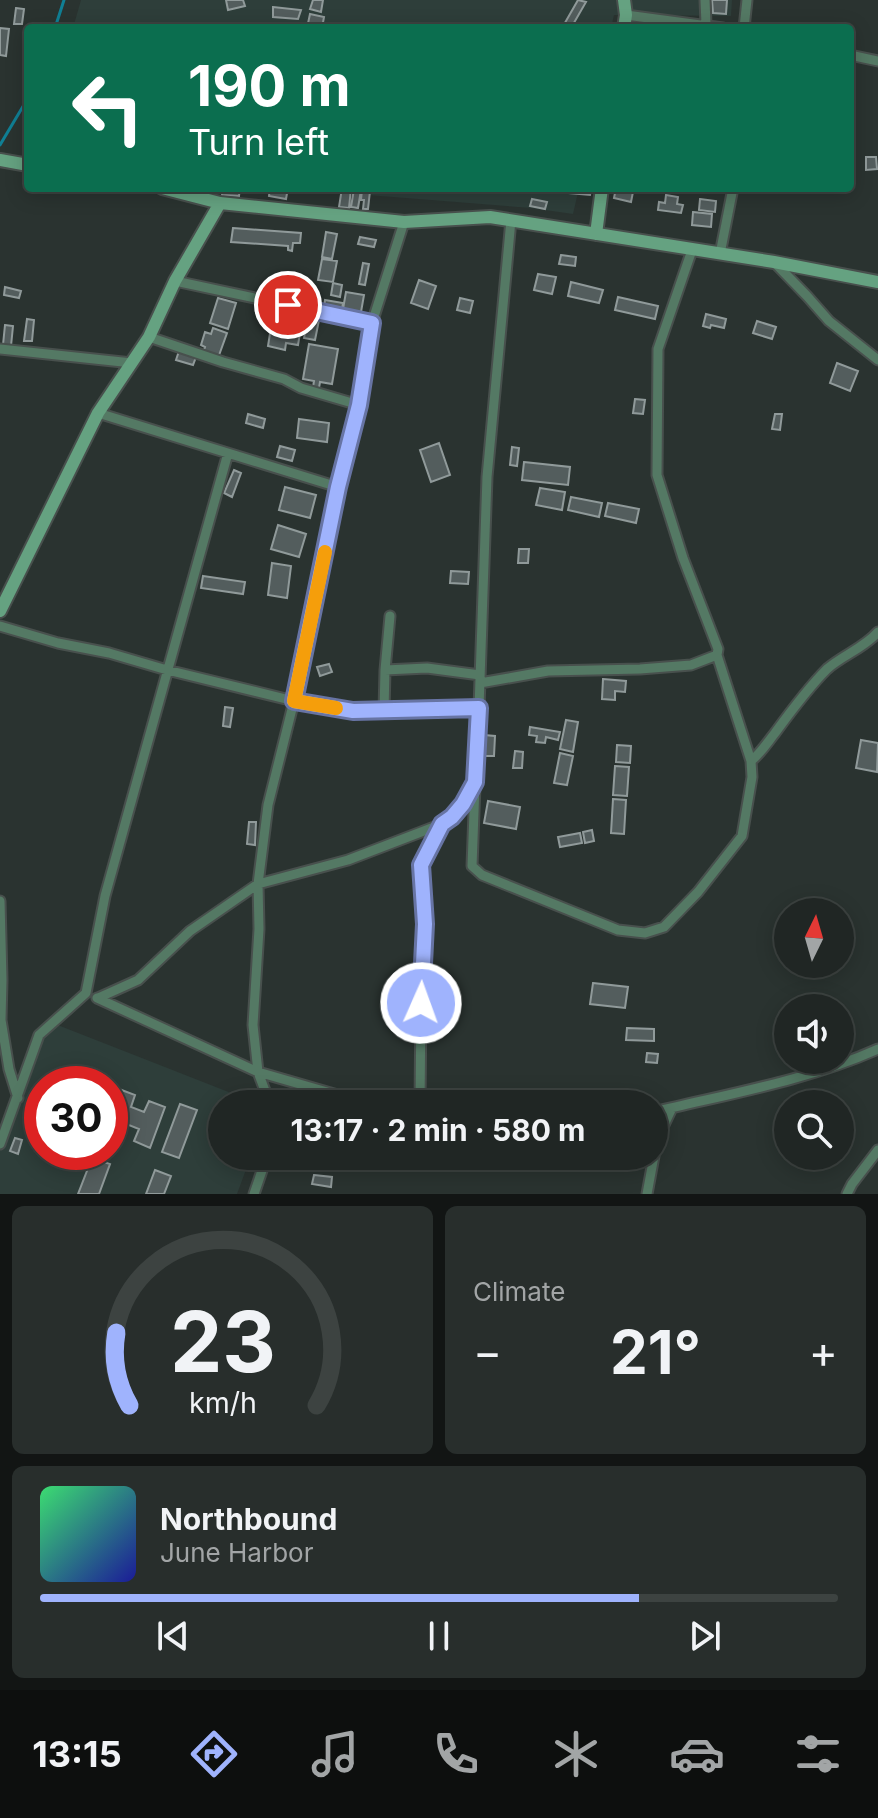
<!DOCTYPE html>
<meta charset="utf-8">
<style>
:root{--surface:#202624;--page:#282e2c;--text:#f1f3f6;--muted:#a2a5a6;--line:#3d4341;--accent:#9fb3fd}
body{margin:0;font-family:Inter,sans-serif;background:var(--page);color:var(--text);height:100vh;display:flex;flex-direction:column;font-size:30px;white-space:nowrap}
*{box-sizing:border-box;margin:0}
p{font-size:26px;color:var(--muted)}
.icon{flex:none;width:44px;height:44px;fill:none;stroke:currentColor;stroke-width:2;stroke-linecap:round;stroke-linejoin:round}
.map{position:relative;height:1194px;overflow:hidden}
.sheet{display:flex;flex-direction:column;gap:12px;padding:12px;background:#121514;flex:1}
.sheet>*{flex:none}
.guide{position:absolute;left:24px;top:24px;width:830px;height:168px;border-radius:8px;box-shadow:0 4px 20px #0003,0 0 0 2px var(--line);background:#0b6e4f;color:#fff;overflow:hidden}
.needle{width:52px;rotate:5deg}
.tools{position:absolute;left:774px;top:898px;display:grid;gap:16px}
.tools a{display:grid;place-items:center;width:80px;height:80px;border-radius:50%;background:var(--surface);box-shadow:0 4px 20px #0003,0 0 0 2px var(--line);font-size:40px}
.speed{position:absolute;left:24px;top:1066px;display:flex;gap:16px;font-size:40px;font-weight:700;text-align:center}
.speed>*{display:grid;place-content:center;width:104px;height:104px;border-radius:50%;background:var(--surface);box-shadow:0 4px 20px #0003,0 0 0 2px var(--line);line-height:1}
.speed .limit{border:12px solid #d22;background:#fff;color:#111}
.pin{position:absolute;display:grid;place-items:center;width:68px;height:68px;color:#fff;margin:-34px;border:4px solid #fff;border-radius:50%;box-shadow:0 2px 8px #0007}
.me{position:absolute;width:88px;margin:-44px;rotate:2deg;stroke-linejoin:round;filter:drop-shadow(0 0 6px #0008)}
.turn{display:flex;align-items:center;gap:28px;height:168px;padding:0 32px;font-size:36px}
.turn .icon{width:104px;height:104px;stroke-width:2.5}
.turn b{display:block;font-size:56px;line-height:68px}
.big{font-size:60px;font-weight:700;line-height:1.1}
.sheet .widget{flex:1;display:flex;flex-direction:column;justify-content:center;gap:12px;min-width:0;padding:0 28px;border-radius:12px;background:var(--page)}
.sheet .dial{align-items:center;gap:0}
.dial svg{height:208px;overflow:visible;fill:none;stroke:var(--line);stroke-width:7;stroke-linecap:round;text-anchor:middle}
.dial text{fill:var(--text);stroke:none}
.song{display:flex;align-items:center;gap:24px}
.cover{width:96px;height:96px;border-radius:12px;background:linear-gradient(135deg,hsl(140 70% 55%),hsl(240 70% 35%))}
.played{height:8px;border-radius:4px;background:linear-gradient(90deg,var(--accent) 75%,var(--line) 75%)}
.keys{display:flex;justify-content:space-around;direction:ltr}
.heat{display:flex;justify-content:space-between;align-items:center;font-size:44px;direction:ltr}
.sheet .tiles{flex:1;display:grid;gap:12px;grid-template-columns:1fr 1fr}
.widget:last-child{grid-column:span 2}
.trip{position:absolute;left:208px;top:1090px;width:460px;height:80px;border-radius:40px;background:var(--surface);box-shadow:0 4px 20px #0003,0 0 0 2px var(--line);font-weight:700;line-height:80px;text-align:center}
.dock{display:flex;height:128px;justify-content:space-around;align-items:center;background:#0d0f0e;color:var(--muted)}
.dock .icon{width:56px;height:56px}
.dock .on{color:var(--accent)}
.dock b{font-size:36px;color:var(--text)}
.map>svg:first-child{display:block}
.built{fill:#2e3e3a;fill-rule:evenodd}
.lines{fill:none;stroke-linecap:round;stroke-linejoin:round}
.stream{stroke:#107f94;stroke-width:3}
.building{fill:#535d5d;stroke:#909a9a;stroke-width:2}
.minor-casing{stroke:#48504d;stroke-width:13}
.secondary-casing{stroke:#48504d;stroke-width:16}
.minor{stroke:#547964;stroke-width:9}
.secondary{stroke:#65a281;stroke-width:12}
.route-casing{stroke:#6774a4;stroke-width:20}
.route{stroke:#9fb3fd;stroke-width:14}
.slow{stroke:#f59e0b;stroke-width:14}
</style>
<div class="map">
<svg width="878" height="1194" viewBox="0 0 878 1194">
<rect width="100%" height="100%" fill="#2a3330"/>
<!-- built -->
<path class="built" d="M81,0H732L731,16L614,15L611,28H73Z
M279,188H579L573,214L531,208Z
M50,1022L259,1104H222V1156H251L237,1194H0V1150ZM42,1084H110V1152H42Z"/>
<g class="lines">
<!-- stream -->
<path class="stream" d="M55,28L64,0
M0,145L28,98"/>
</g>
<!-- building -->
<path class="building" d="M226,0H243L245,6L228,10Z
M313,0H323L321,12L310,9Z
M578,0L586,2L571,28H562Z
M712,0H727L726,14L713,13Z
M273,7L301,10L298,19L273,17Z
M16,8L24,9L22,24H14Z
M310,14L324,17L322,28H307Z
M0,28L9,29L6,56L0,55Z
M866,157H876L877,169L866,170Z
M223,188H240L239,196L222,195Z
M270,188H288L286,199L269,196Z
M342,188H351L349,208L339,207Z
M569,188H591L590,195L569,193Z
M616,188L633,192L631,202L614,198Z
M354,189L361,190L358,208L351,207Z
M362,190L370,191L368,209H363L364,200H361Z
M666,195L678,197L677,204L683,205L681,213L658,210L659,202L665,203Z
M532,199L547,202L545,209L530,206Z
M700,199L716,201L715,212L699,210Z
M693,212L712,214L711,227L692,225Z
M233,228L301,233L300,243H293L292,251L288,250V246L231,242Z
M326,232L337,234L332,259L322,257Z
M360,237L376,240L374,247L358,244Z
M561,255L576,257L575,266L559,264Z
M322,259L337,261L333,282L318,280Z
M363,263L369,264L365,285L359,284Z
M538,274L556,277L552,294L534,290Z
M419,280L436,286L428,309L411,303Z
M571,282L603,290L599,303L568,296Z
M333,283L342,285L340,297L331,295Z
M5,287L21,291L19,298L4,295Z
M346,292L364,295L361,312L343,309Z
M618,297L658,306L655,319L615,310Z
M218,298L236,303L228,329L210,323Z
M460,298L473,301L470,313L457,310Z
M325,300L343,303L342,310L324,307Z
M706,314L726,319L724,328L711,325L710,328L703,326Z
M303,317L319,320L315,340L304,338L307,323L302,322Z
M27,319L34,320L32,341H24Z
M757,321L776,327L772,339L753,333Z
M5,325L13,326L11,346L3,345Z
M271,327L300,333L298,345L286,343L285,350L268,346Z
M213,328L227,333L218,358L203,353L205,347L201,345L205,332L211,334Z
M309,344L338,349L332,384L320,382L319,388L313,387L314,381L303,379Z
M179,351L196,357L193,365L176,360Z
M837,363L858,371L850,391L830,383Z
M635,399L645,400L643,414L633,413Z
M248,414L265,419L263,428L246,423Z
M775,414H782L780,430L772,429Z
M299,419L329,423L327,442L297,438Z
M439,443L450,475L431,482L420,450Z
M280,446L295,450L292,461L277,457Z
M512,447L519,448L517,466L510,465Z
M524,462L570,467L568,485L522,480Z
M234,470L241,473L232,497L224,493Z
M285,487L316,495L310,518L279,510Z
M540,488L565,492L562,510L536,505Z
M571,497L602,503L599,517L568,510Z
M608,503L639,509L636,523L605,516Z
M278,525L306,534L299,557L271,549Z
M519,549H529L528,563H518Z
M272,563L291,566L287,598L268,595Z
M451,571L469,572L468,584L450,583Z
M203,576L245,582L243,594L201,588Z
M329,664L332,672L320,676L317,667Z
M603,679L626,681L625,692L615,691V700L602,699Z
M225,707L233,708L230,727L223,726Z
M566,720L578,722L573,752L560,749Z
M530,727L560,732L558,740L546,737L545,743L536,742L537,736L529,735Z
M484,735L495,736L494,756H483Z
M861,740L878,743L877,772L856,768Z
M617,745L631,746L630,763L616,762Z
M515,751L523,752L522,768H513Z
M560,753L573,756L567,785L554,783Z
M615,766L629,767L627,796L613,795Z
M613,799L626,800L624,834L611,833Z
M488,801L520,807L516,829L484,823Z
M249,822H256L255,845L247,844Z
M592,830L594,841L585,843L583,832Z
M580,833L582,843L560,847L558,837Z
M593,983L628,987L625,1008L590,1004Z
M627,1028L654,1029V1041L626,1040Z
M647,1053L658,1054L657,1063L646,1062Z
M119,1089L135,1095L131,1107L144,1112L149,1101L165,1107L150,1148L134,1141L139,1129L124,1123L119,1135L110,1132V1112Z
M180,1104L197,1110L179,1158L162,1152Z
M15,1138L22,1140L18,1154L10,1151Z
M92,1158L110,1164L99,1194H78Z
M155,1170L171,1176L164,1194H146Z
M314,1175L332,1177L331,1187L312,1184Z"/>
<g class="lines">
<!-- minor casing -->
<g class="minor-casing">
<path id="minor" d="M705,0L706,24
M626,15L723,28
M744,28L747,0
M850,55L878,61
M720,254L733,188
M774,262L807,296L829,321L878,360
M175,281L372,323
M149,337L223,362L284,379L301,388L359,405
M0,349L132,363
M98,413L338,487
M0,626L58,643L109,653L167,670L294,701L353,711L479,708
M385,670L427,668L480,675
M480,683L548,671L640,669L691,665L717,655L718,649L683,558L657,475L658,349L692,250
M384,711L385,670L390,616
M751,761C761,753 767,743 775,733C791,711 808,688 827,669C843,655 864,648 878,632
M475,785L472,866L482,875L618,930L645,933L664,927L698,892L742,836L752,777L751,761L717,655
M0,901L2,980L1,1020L9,1069L18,1098
M97,998L258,1072L341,1096L363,1104
M98,998L138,980L190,931L258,884L348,860L442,824L452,817L463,804L475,782L479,708L487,477L511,220
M270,1104L258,1072L253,1025L259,929L258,884L268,805L294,701L338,487L359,405L372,323L404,222
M420,1104L421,1003L425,924L421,865L442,824
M654,1112C728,1094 809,1080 878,1049
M0,1144L39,1035L86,993L105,896L228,453
M654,1155L662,1129L672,1108
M254,1194L267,1156
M647,1194L654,1156
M847,1194L852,1184L878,1150"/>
</g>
<!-- secondary casing -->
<g class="secondary-casing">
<path id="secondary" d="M624,0L626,15L624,28
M0,160L28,165
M162,188L220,203L404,222L490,217L774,262L878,282
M596,234L602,188
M0,611L98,413L149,337L175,281L220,203"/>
</g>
<!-- minor -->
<use href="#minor" class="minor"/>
<!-- secondary -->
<use href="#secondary" class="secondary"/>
</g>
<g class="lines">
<!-- route casing -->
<g class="route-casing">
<path id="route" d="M288,305L372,323L359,405L338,487L294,701L353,711L479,708L475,782L463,804L452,817L442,824L421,865L425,924L421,1003"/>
</g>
<!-- route -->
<use href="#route" class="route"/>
<!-- slow -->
<path class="slow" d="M325,552L294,701L336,708"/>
</g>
</svg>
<div class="tools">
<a><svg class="needle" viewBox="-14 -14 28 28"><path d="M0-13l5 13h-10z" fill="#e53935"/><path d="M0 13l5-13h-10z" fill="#a2a5a6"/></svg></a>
<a><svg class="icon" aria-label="sound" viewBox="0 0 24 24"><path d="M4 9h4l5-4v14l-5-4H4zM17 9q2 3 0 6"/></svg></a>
<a><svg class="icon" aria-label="search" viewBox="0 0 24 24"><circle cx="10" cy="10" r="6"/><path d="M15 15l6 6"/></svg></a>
</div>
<div class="speed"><div class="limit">30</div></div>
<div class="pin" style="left:288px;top:305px;background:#d93025"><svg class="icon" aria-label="arrive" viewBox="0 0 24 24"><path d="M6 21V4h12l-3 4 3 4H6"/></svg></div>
<svg class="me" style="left:421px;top:1003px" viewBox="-20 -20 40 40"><circle r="17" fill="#9fb3fd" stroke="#fff" stroke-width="3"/><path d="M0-11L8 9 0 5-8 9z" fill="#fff"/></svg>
<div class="trip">13:17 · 2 min · 580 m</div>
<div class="guide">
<div class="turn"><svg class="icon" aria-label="left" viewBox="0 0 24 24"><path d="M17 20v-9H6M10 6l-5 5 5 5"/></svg><div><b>190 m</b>Turn left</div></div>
</div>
</div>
<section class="sheet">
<div class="tiles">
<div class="widget dial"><svg viewBox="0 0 100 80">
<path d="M14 69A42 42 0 1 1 86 69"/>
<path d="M14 69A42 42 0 0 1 9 41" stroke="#9fb3fd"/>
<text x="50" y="56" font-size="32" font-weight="700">23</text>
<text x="50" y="72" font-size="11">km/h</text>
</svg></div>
<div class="widget"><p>Climate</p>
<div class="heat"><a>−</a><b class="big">21°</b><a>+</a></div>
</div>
<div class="widget">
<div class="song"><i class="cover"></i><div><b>Northbound</b><p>June Harbor</p></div></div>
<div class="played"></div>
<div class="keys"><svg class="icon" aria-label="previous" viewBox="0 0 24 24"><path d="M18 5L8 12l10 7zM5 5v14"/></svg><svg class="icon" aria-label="pause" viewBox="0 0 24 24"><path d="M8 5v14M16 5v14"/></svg><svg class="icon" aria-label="next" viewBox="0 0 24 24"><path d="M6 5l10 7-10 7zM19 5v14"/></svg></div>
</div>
</div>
</section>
<nav class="dock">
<b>13:15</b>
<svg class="icon on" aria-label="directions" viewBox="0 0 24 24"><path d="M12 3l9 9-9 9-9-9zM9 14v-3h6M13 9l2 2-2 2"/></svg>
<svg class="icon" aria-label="music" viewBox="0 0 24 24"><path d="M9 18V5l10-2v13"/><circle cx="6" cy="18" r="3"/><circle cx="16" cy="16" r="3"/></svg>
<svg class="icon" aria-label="phone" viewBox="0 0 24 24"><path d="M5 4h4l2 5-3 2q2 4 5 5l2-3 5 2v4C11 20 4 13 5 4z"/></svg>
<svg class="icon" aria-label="climate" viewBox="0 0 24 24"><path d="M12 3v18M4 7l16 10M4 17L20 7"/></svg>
<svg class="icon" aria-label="car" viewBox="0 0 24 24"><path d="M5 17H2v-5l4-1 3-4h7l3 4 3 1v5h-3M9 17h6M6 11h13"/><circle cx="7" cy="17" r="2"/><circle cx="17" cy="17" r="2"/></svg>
<svg class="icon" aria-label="filters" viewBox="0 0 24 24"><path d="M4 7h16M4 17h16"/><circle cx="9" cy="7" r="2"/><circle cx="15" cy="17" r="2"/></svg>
</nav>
